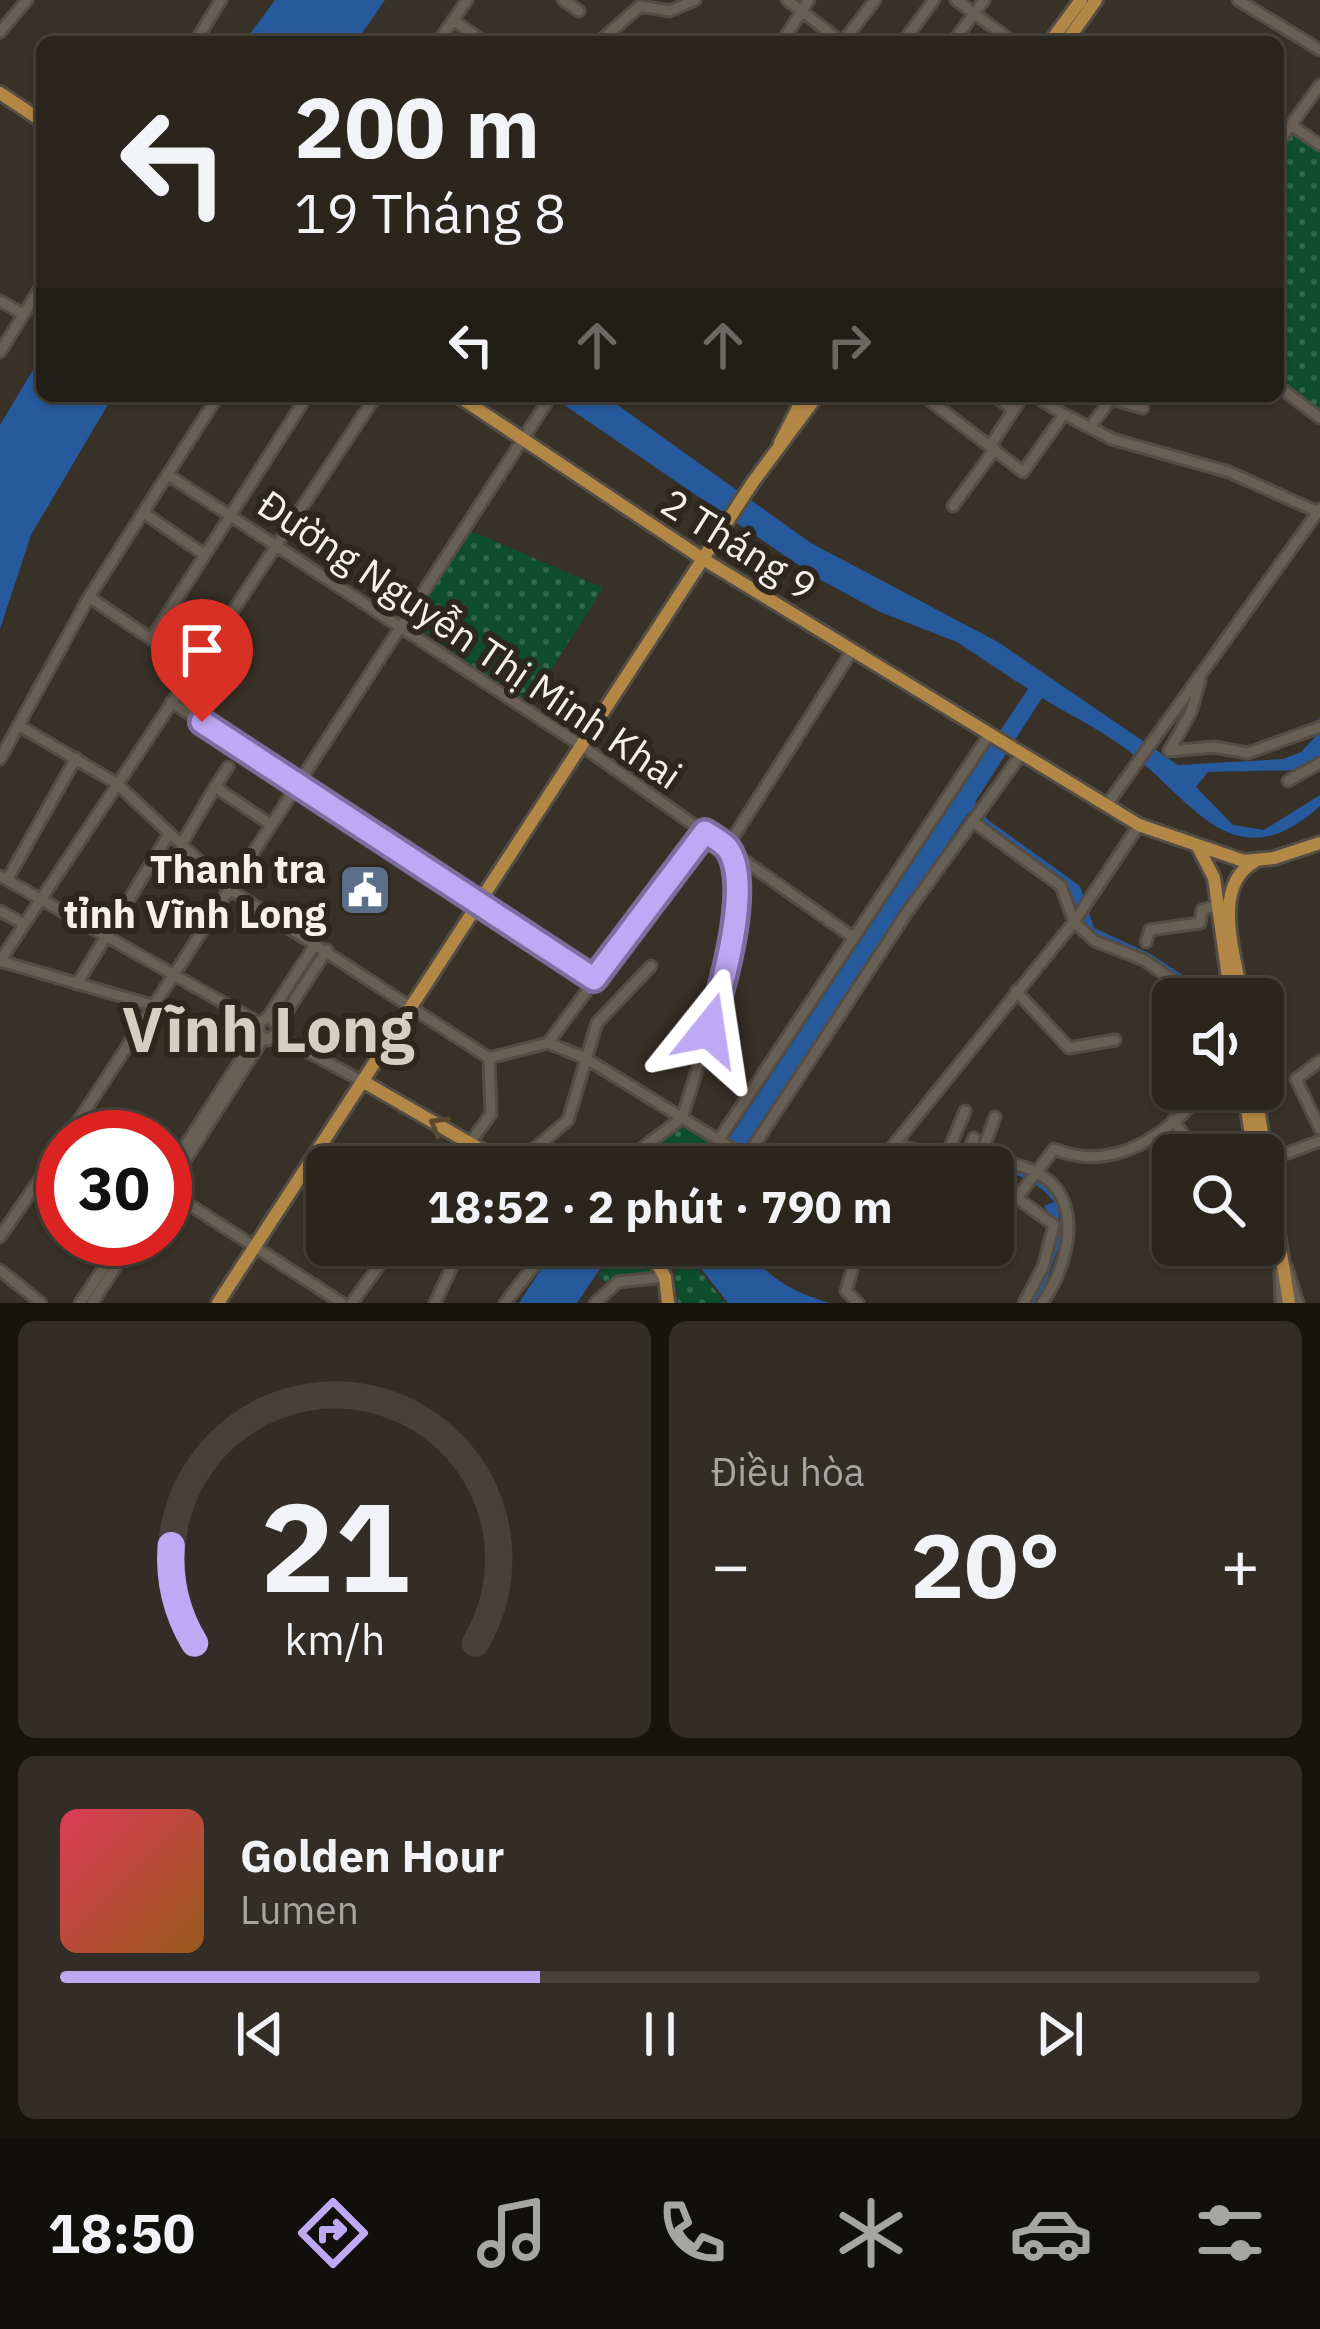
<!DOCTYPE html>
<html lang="vi">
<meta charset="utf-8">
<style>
:root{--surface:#2a251d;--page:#322d26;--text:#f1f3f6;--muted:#a5a5a4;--line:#46423b;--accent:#bfa9f4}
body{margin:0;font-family:"IBM Plex Sans",sans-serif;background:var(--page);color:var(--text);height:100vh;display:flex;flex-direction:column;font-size:45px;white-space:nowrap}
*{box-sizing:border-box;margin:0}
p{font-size:39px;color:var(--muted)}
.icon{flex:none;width:66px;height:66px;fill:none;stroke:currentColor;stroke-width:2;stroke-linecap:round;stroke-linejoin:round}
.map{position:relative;height:1303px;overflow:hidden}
.sheet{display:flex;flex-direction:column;gap:18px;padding:18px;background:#171410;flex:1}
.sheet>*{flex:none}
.banner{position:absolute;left:36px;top:36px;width:1248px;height:366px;border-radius:18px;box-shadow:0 3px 9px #0004,0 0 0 3px var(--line);background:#2a251d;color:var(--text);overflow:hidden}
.tools{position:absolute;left:1152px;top:978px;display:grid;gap:24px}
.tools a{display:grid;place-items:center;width:132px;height:132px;border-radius:18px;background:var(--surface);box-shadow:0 3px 9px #0004,0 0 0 3px var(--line);font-size:60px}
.speed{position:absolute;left:36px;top:1110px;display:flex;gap:24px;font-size:60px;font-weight:700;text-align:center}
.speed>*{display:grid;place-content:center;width:156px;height:156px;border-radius:50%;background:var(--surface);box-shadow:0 3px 9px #0004,0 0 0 3px var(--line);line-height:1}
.speed .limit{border:18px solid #d22;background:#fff;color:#111}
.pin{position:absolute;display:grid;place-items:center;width:102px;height:102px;color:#fff;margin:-123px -51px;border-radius:50% 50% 50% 0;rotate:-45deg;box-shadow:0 0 12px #0007}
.pin .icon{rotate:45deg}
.me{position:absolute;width:132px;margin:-66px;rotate:15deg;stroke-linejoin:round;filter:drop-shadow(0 0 9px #0008)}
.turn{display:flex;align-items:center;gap:42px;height:252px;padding:0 60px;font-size:54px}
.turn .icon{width:156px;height:156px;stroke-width:2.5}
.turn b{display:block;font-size:84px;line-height:102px}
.lanes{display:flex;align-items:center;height:114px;padding:0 60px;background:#0003;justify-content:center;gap:60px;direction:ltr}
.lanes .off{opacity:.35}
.big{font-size:90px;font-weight:700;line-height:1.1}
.sheet .tile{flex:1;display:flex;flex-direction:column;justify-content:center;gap:18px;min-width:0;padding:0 42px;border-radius:18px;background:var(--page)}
.sheet .dial{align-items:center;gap:0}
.dial svg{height:312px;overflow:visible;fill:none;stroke:var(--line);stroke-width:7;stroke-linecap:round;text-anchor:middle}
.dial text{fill:var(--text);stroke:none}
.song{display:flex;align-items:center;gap:36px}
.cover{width:144px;height:144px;border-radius:18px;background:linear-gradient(135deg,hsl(350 70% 55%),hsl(30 70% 35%))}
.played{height:12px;border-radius:6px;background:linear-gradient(90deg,var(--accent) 40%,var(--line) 40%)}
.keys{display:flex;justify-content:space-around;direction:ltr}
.heat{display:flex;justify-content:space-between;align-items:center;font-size:66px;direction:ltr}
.sheet .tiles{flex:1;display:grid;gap:18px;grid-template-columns:1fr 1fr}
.tile:last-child{grid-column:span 2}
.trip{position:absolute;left:306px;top:1146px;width:708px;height:120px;border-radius:18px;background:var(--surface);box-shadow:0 3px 9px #0004,0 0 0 3px var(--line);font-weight:700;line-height:120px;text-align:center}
.dock{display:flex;height:192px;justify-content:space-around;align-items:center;background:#110f0c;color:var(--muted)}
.dock .icon{width:84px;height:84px}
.dock .on{color:var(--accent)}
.dock b{font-size:54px;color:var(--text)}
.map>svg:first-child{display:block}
.park{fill:url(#park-dots)}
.water{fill:#27599d}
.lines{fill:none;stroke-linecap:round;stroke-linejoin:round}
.minor-casing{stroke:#534d45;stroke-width:15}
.major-casing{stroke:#534d45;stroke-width:18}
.minor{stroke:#686055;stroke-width:9}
.major{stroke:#b38847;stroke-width:12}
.oneway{stroke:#5d492c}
.route-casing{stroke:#7c6e9f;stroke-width:30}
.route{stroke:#bfa9f4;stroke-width:21}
.labels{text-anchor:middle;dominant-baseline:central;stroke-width:12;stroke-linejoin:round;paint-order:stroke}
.street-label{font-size:39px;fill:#f6f1eb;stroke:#2e271d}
.poi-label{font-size:39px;font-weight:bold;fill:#f6f1eb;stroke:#2e271d;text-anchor:end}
.town-label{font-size:63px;font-weight:bold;fill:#d7cdc1;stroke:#2e271d}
</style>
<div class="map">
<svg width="1320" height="1303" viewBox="0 0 1320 1303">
<defs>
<pattern id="park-dots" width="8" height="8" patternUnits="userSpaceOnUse" patternTransform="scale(3)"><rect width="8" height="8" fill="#0e4e2d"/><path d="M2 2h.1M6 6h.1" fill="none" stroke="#32684c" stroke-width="1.8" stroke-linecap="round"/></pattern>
</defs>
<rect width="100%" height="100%" fill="#383127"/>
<!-- park -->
<path class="park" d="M1292,133L1320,150V411L1278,381V148Z
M469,530L603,588L529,704L411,623Z
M685,1124L717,1143L708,1167H628Z
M620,1245L642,1249L654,1270L605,1283L599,1275Z
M658,1245H680L725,1303H678L674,1266Z"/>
<!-- water -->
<path class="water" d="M275,0H385L356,42H244Z
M42,355V396H113L31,535L0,629V425Z
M551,396H605L811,543L998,642L1178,765L1283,759L1301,752L1317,735L1320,716V756L1301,770L1208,772L1196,787L1233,825L1264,830L1320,795V806C1232,886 1190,796 1122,746C1097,728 1068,714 1042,698L975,802L988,820L1080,886L1094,928L1151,954L1218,999H1205C1172,975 1131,963 1097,939C1077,925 1080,903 1064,885L968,813L731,1167H710L1028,689L957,642L880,612L819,579Z
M995,1166L1039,1177L1057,1195L1061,1240L1039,1303H1029L1055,1247L1058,1229L1044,1206L1054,1202C1031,1172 994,1167 961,1167Z
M557,1245H616L577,1303H519Z
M683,1245H745C768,1279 791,1291 829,1303H728Z"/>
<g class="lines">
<!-- minor casing -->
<g class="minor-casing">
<path id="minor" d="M563,0L579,11
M787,0L842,42
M956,0L1013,42
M1238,0L1320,50
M453,20L484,42
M0,32L27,0
M195,42L221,0
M438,42L467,0
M599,42L640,6L670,11L695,0
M782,42L809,0
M843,42L875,0
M903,42L934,0
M953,42L984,0
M1291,125L1320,145
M1278,143L1320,85
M0,301L23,314
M0,352L42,285
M1278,386L1320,418
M924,396L1023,472L1064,414L1112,439L1229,472L1318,512
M994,396L1014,410
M1034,396L1064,414
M1091,426L1111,399L1143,408
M990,446L1023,396
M168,475L582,746L854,938
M953,506L995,449
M144,513L205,555
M89,597L194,668
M151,639L307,396
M1200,681L1191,712L1169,751L1214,747L1248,753L1320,727
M171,702L594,979
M18,725L116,783L229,889L489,1058
M0,759L89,597L218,396
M1288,781L1320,763
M215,787L228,767
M1106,806L1320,509
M972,821L1061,886L1074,922L1095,941L1144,960L1200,999
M181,845L215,787L270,824
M0,876L259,1023
M7,880L76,758
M0,911L24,924
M1146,942L1150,930L1200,923L1202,910L1217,905
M0,961L376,396
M0,961L155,1006
M77,984L169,834
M1016,991L1069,1048L1115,1040
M268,1017L281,1029L268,1040L259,1035V1023L268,1017L316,943
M279,1024L327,950
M278,1036L364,1082
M548,1043L585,1058L746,1157
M489,1058L548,1043L705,832
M1320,1061L1296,1079L1320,1129
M1173,1120L1199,1155
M68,1137L551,396
M718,1141L989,735
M895,1143C949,1169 1063,1139 1068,1223C1069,1251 1058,1280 1042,1303
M945,1159L965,1111
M965,1159L974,1138
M979,1160L995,1117
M1263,1162L1320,1141
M452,1167L491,1114L489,1058
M513,1167L568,1120L597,1023L651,966
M617,1167L682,1118L723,987L735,910L734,863L727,847L852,651
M740,1167L908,911L1020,756
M882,1167L893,1146L1074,922L1139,825
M165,1177L258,1033
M165,1189L342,1303
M165,1192L263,1039
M993,1192L1017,1198L1054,1149C1115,1174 1167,1134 1207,1089
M1017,1198L1054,1225L1043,1267L1024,1303
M0,1237L63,1145
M1287,1268L1298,1303
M0,1270L41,1303
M1280,1272L1281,1303
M80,1303L123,1239
M92,1303L134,1239
M352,1303L394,1245
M435,1303L462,1245
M505,1303L550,1245
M595,1303L618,1282L665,1277
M858,1303L846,1291L859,1245"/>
</g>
<!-- major casing -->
<g class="major-casing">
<path id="major" d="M1050,42L1081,0
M1066,42L1096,0
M0,93L42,121
M458,396L703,559L1139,825L1244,861L1274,858L1320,843
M780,443L804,396
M1198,847L1214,878L1231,999
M1242,999C1236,957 1210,887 1254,862
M364,1082L511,1167
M1244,1089L1254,1155
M1255,1089L1289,1303
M646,1245L665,1277L668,1303
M218,1303L753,482L817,396"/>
</g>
<!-- minor -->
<use href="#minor" class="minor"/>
<!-- major -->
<use href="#major" class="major"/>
</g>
<!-- one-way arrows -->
<defs><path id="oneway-chevron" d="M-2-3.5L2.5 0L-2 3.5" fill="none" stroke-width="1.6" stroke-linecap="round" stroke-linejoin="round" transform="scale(3)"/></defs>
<use class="oneway" href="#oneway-chevron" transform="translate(438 1125) rotate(-150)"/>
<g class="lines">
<!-- route casing -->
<g class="route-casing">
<path id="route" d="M202,722L594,979L705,832C712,837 723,842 728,849C753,884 721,992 709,1030"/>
</g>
<!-- route -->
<use href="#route" class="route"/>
</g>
<!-- icons -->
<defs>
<g id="civic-square" transform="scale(2.7)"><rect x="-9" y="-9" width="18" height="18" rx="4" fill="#5c6f8a" stroke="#2e271d"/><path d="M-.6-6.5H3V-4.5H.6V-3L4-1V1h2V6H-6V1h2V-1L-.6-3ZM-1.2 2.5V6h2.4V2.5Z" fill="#fff"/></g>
</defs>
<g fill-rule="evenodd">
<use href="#civic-square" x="365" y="890"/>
</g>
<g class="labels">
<!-- street labels -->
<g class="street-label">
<text transform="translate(739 544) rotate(32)">2 Tháng 9</text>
<text transform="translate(470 639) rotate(34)">Đường Nguyễn Thị Minh Khai</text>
</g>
<!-- poi labels -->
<g class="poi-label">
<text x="326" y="868">Thanh tra<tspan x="326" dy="45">tỉnh Vĩnh Long</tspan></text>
</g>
<!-- town labels -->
<g class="town-label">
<text x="268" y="1028">Vĩnh Long</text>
</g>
</g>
</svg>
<div class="tools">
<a><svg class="icon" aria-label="sound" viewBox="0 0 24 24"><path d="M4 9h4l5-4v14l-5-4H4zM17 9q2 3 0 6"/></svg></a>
<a><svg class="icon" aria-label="search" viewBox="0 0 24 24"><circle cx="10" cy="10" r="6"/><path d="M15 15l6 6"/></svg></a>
</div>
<div class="speed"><div class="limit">30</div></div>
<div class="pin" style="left:202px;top:722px;background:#d93025"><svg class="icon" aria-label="arrive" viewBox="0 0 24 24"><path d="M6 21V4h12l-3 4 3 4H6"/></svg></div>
<svg class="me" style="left:709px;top:1030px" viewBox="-20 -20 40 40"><path d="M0-17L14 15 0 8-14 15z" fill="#bfa9f4" stroke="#fff" stroke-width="4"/></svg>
<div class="trip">18:52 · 2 phút · 790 m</div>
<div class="banner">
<div class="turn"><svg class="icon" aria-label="left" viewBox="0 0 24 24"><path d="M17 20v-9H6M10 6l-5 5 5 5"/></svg><div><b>200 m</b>19 Tháng 8</div></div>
<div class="lanes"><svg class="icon" aria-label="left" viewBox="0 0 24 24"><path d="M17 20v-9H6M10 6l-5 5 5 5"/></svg><svg class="icon off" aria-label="ahead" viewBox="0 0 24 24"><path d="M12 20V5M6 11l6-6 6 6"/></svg><svg class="icon off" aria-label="ahead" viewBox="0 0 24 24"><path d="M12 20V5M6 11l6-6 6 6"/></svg><svg class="icon off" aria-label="right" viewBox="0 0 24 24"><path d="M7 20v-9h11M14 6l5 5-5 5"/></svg></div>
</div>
</div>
<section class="sheet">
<div class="tiles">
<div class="tile dial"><svg viewBox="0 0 100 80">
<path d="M14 69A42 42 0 1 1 86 69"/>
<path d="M14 69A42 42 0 0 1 8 44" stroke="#bfa9f4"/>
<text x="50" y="56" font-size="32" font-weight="700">21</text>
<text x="50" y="72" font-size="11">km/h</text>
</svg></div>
<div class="tile"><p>Điều hòa</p>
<div class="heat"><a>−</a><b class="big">20°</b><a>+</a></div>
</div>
<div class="tile">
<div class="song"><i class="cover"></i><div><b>Golden Hour</b><p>Lumen</p></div></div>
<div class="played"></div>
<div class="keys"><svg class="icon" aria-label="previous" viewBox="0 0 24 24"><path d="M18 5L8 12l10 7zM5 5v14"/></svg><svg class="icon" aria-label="pause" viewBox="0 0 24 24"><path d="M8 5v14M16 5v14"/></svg><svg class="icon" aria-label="next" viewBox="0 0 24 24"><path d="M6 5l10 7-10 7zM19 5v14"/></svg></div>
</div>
</div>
</section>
<nav class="dock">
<b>18:50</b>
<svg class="icon on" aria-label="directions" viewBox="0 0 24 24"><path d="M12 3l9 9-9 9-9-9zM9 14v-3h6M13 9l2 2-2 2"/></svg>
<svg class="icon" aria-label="music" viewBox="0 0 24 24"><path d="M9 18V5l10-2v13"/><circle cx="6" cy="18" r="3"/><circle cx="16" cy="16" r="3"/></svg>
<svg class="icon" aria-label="phone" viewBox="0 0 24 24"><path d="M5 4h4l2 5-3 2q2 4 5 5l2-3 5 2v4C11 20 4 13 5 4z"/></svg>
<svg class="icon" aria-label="climate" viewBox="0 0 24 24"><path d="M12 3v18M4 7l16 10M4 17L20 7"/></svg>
<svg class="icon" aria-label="car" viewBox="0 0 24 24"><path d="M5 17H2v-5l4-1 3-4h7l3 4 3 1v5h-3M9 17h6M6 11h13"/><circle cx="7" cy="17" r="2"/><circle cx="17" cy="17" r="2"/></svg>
<svg class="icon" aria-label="filters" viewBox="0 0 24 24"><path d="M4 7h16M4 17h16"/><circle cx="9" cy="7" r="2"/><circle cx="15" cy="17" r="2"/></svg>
</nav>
